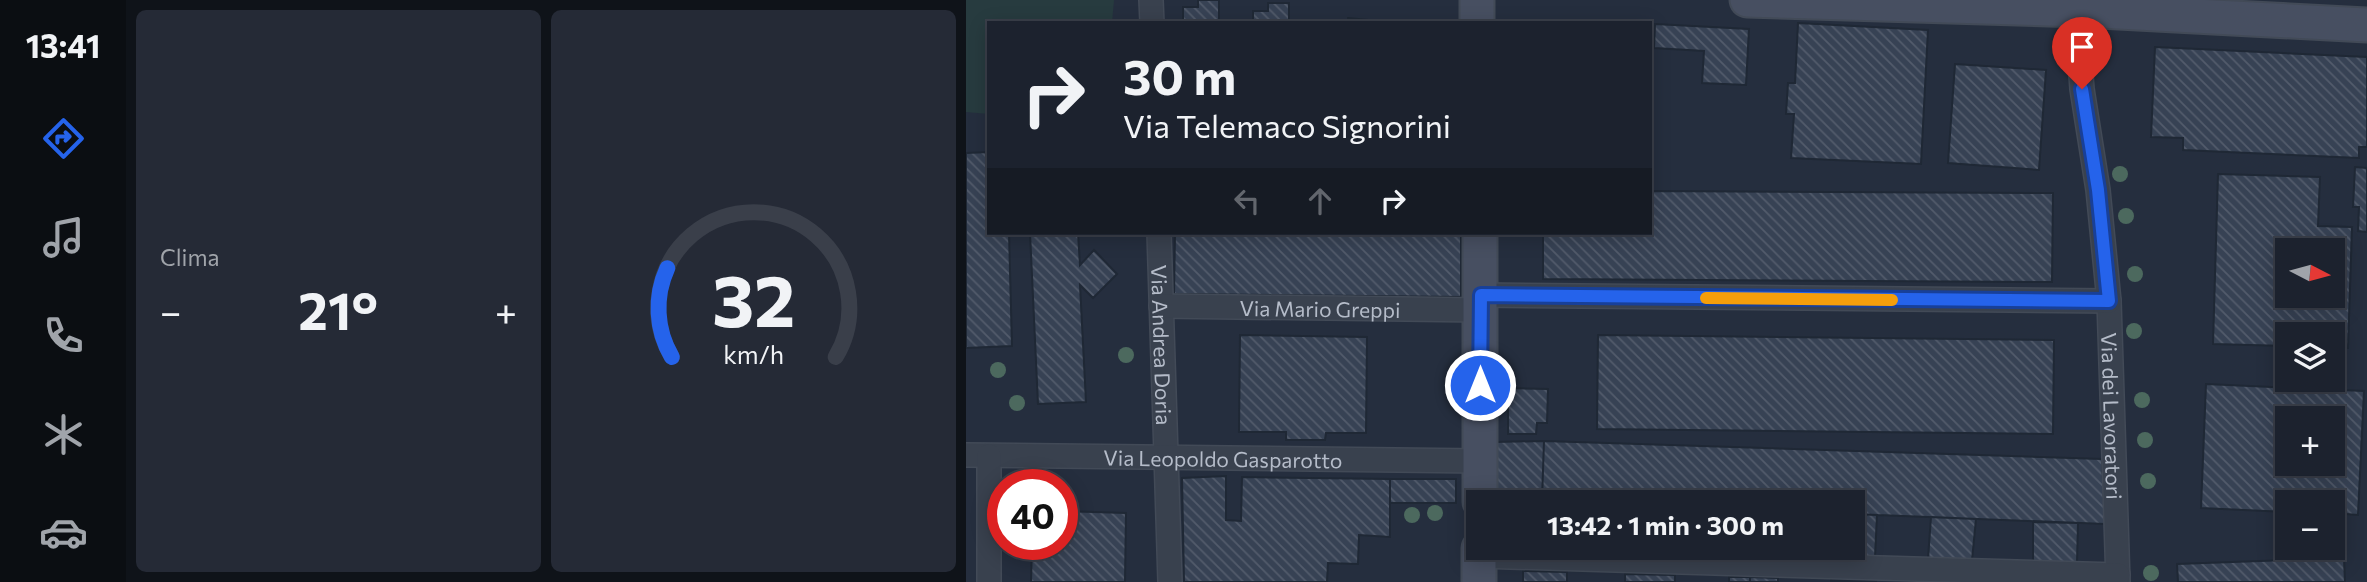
<!DOCTYPE html>
<html lang="it">
<meta charset="utf-8">
<style>
:root{--surface:#1c222e;--page:#252a36;--text:#f1f3f6;--muted:#a0a4aa;--line:#3a3f4a;--accent:#2563eb}
body{margin:0;font-family:Commissioner,sans-serif;background:var(--page);color:var(--text);height:100vh;display:flex;flex-direction:column;font-size:26px;white-space:nowrap}
*{box-sizing:border-box;margin:0}
p{font-size:23px;color:var(--muted)}
.icon{flex:none;width:38px;height:38px;fill:none;stroke:currentColor;stroke-width:2;stroke-linecap:round;stroke-linejoin:round}
.map{position:relative;flex:1;overflow:hidden}
.side{display:flex;flex-direction:column;gap:10px;padding:10px;background:#0f1319;width:840px}
.side>*{flex:none}
.guide{position:absolute;left:21px;top:21px;width:665px;height:214px;border-radius:0px;box-shadow:0 4px 18px #0003,0 0 0 2px var(--line);background:#1c222e;color:var(--text);overflow:hidden}
.needle{width:46px;rotate:96deg}
.controls{position:absolute;left:1309px;top:238px;display:grid;gap:14px}
.controls a{display:grid;place-items:center;width:70px;height:70px;border-radius:0px;background:var(--surface);box-shadow:0 4px 18px #0003,0 0 0 2px var(--line);font-size:35px}
.speed{position:absolute;left:21px;top:469px;display:flex;gap:14px;font-size:35px;font-weight:700;text-align:center}
.speed>*{display:grid;place-content:center;width:91px;height:91px;border-radius:50%;background:var(--surface);box-shadow:0 4px 18px #0003,0 0 0 2px var(--line);line-height:1}
.speed .limit{border:10px solid #d22;background:#fff;color:#111}
.pin{position:absolute;display:grid;place-items:center;width:60px;height:60px;color:#fff;margin:-72px -30px;border-radius:50% 50% 50% 0;rotate:-45deg;box-shadow:0 0 7px #0007}
.pin .icon{rotate:45deg}
.me{position:absolute;width:77px;margin:-38px;rotate:0deg;stroke-linejoin:round;filter:drop-shadow(0 0 5px #0008)}
.turn{display:flex;align-items:center;gap:24px;height:147px;padding:0 21px;font-size:32px}
.turn .icon{width:91px;height:91px;stroke-width:2.5}
.turn b{display:block;font-size:49px;line-height:60px}
.lanes{display:flex;align-items:center;height:66px;padding:0 21px;background:#0003;justify-content:center;gap:35px;direction:ltr}
.lanes .off{opacity:.35}
.big{font-size:52px;font-weight:700;line-height:1.1}
.side .tile{flex:1;display:flex;flex-direction:column;justify-content:center;gap:10px;min-width:0;padding:0 24px;border-radius:10px;background:var(--page)}
.side .dial{align-items:center;gap:0}
.dial svg{height:182px;overflow:visible;fill:none;stroke:var(--line);stroke-width:7;stroke-linecap:round;text-anchor:middle}
.dial text{fill:var(--text);stroke:none}
.heat{display:flex;justify-content:space-between;align-items:center;font-size:38px;direction:ltr}
.side .tiles{flex:1;display:grid;gap:10px;grid-template-columns:repeat(2,1fr)}
.trip{position:absolute;left:500px;top:490px;width:399px;height:70px;border-radius:0px;background:var(--surface);box-shadow:0 4px 18px #0003,0 0 0 2px var(--line);font-weight:700;line-height:70px;text-align:center}
main{display:flex;flex:1;min-height:0}
.tab-bar{display:flex;flex-direction:column;width:126px;justify-content:space-around;align-items:center;background:#0b0e12;color:var(--muted)}
.tab-bar .icon{width:49px;height:49px}
.tab-bar .on{color:var(--accent)}
.tab-bar b{font-size:32px;color:var(--text)}
.map>svg:first-child{display:block}
.green{fill:#273b3f}
.building{fill:url(#building-back-hatch);stroke:#1f2835;stroke-width:2;fill-rule:evenodd}
.lines{fill:none;stroke-linecap:round;stroke-linejoin:round}
.street-casing{stroke:#424a57;stroke-width:26}
.secondary-casing{stroke:#424a57;stroke-width:37}
.street{stroke:#39414e;stroke-width:23}
.secondary{stroke:#474f61;stroke-width:33}
.tree{fill:#4c695e}
.route-casing{stroke:#184099;stroke-width:18}
.route{stroke:#2563eb;stroke-width:12}
.slow{stroke:#f59e0b;stroke-width:12}
.labels{text-anchor:middle;dominant-baseline:central;stroke-width:7;stroke-linejoin:round;paint-order:stroke}
.street-label{font-size:21px;fill:#b5bcc9;stroke:#1d2633}
</style>
<main>
<nav class="tab-bar">
<b>13:41</b>
<svg class="icon on" aria-label="directions" viewBox="0 0 24 24"><path d="M12 3l9 9-9 9-9-9zM9 14v-3h6M13 9l2 2-2 2"/></svg>
<svg class="icon" aria-label="music" viewBox="0 0 24 24"><path d="M9 18V5l10-2v13"/><circle cx="6" cy="18" r="3"/><circle cx="16" cy="16" r="3"/></svg>
<svg class="icon" aria-label="phone" viewBox="0 0 24 24"><path d="M5 4h4l2 5-3 2q2 4 5 5l2-3 5 2v4C11 20 4 13 5 4z"/></svg>
<svg class="icon" aria-label="climate" viewBox="0 0 24 24"><path d="M12 3v18M4 7l16 10M4 17L20 7"/></svg>
<svg class="icon" aria-label="car" viewBox="0 0 24 24"><path d="M5 17H2v-5l4-1 3-4h7l3 4 3 1v5h-3M9 17h6M6 11h13"/><circle cx="7" cy="17" r="2"/><circle cx="17" cy="17" r="2"/></svg>
</nav>
<section class="side">
<div class="tiles">
<div class="tile"><p>Clima</p>
<div class="heat"><a>−</a><b class="big">21°</b><a>+</a></div>
</div>
<div class="tile dial"><svg viewBox="0 0 100 80">
<path d="M14 69A42 42 0 1 1 86 69"/>
<path d="M14 69A42 42 0 0 1 12 30" stroke="#2563eb"/>
<text x="50" y="56" font-size="32" font-weight="700">32</text>
<text x="50" y="72" font-size="11">km/h</text>
</svg></div>
</div>
</section>
<div class="map">
<svg width="1401" height="582" viewBox="0 0 1401 582">
<defs>
<pattern id="building-back-hatch" width="6" height="6" patternUnits="userSpaceOnUse" patternTransform="scale(1.75)"><rect width="6" height="6" fill="#374254"/><path d="M-1 5l2 2M0 0l6 6M5-1l2 2" fill="none" stroke="#525b6b"/></pattern>
</defs>
<rect width="100%" height="100%" fill="#252e3e"/>
<!-- green -->
<path class="green" d="M0,0H148L146,23H23V114L0,112Z"/>
<!-- building -->
<path class="building" d="M232,0H253V23H217V7H232Z
M302,3H323V23H287V11H302Z
M382,18L411,21V23H382Z
M625,20H634L667,22L620,23Z
M832,23L962,30L955,164L825,158L828,114H820L822,83H829Z
M689,24L783,29L780,85L736,83L738,51L688,48Z
M1189,47L1401,57V147H1393V158L1217,150V138L1185,137Z
M989,64L1080,70L1073,170L982,163Z
M23,152V233H43L46,346L0,348V153Z
M1389,167L1401,168V232L1392,231L1393,207H1387Z
M1252,174L1354,177L1352,226L1386,227L1382,348H1367V334H1321V346L1247,344ZM1321,250H1367V296H1321Z
M684,191L1087,193L1086,282L577,279V233H684Z
M64,233H112L114,265L128,250L151,274L127,298L114,285L120,402L72,404Z
M209,233H495V297L208,294Z
M274,335L401,337L400,433H360L359,440H320V432H273Z
M632,335L1088,340L1087,434L631,429Z
M1240,384L1398,391L1392,515L1367,513V502H1321V512L1235,508ZM1321,418H1367V464H1321Z
M542,388L582,389L581,423H571L570,434H542Z
M578,441L576,500L528,502L529,442Z
M578,441L1136,459L1139,524L887,514V502L576,500Z
M260,476V520L275,521L276,477L424,479V537L393,535L392,564L362,563L361,582H218L216,478Z
M424,479H490V503H424Z
M576,500L609,502H556Z
M96,511L160,513L159,582H65L66,544H96Z
M887,514L911,515L909,557L865,555L866,548H887Z
M965,517L1010,519L1006,560L962,559Z
M1067,522L1112,523L1111,563L1067,562Z
M659,548H708V550Z
M760,548H807L806,554L760,551Z
M1378,558L1379,582H1212L1211,564Z
M557,571L601,572V582H557Z
M659,574L709,575V582H659Z
M763,577H784V582H763Z
M784,577L812,578V582H784Z
M865,580L910,581V582H865Z"/>
<g class="lines">
<!-- street casing -->
<g class="street-casing">
<g id="street">
<path d="M185,0L186,23"/>
<path id="s1" d="M1116,0L1113,48L1116,89L1132,190L1143,301L1152,582"/>
<path id="s2" d="M193,233L204,582"/>
<path d="M515,295L1143,301"/>
<path id="s3" d="M195,306L515,310"/>
<path id="s4" d="M0,455L514,461"/>
<path d="M513,556L1152,575"/>
<path d="M23,582V456"/>
</g>
</g>
<!-- secondary casing -->
<g class="secondary-casing">
<path id="secondary" d="M511,0V23
M781,0L1115,10L1401,25
M514,502V233
M513,582V548"/>
</g>
<!-- street -->
<use href="#street" class="street"/>
<!-- secondary -->
<use href="#secondary" class="secondary"/>
</g>
<!-- trees -->
<g class="tree">
<circle cx="1154" cy="174" r="8"/>
<circle cx="1160" cy="216" r="8"/>
<circle cx="1169" cy="274" r="8"/>
<circle cx="1168" cy="331" r="8"/>
<circle cx="160" cy="355" r="8"/>
<circle cx="32" cy="370" r="8"/>
<circle cx="1176" cy="400" r="8"/>
<circle cx="51" cy="403" r="8"/>
<circle cx="1179" cy="440" r="8"/>
<circle cx="1182" cy="481" r="8"/>
<circle cx="469" cy="513" r="8"/>
<circle cx="446" cy="515" r="8"/>
<circle cx="1185" cy="573" r="8"/>
</g>
<g class="lines">
<!-- route casing -->
<g class="route-casing">
<path id="route" d="M514,385L515,295L1143,301L1132,190L1116,89"/>
</g>
<!-- route -->
<use href="#route" class="route"/>
<!-- slow -->
<path class="slow" d="M740,298L926,300"/>
</g>
<g class="labels">
<!-- street labels -->
<g class="street-label">
<text stroke="none"><textPath href="#s3" startOffset="159">Via Mario Greppi</textPath></text>
<text stroke="none"><textPath href="#s2" startOffset="112">Via Andrea Doria</textPath></text>
<text stroke="none"><textPath href="#s1" startOffset="418">Via dei Lavoratori</textPath></text>
<text stroke="none"><textPath href="#s4" startOffset="257">Via Leopoldo Gasparotto</textPath></text>
</g>
</g>
</svg>
<div class="controls">
<a><svg class="needle" viewBox="-14 -14 28 28"><path d="M0-13l5 13h-10z" fill="#e53935"/><path d="M0 13l5-13h-10z" fill="#a0a4aa"/></svg></a>
<a><svg class="icon" aria-label="layers" viewBox="0 0 24 24"><path d="M12 4l9 5-9 5-9-5zM3 14l9 5 9-5"/></svg></a>
<a>+</a>
<a>−</a>
</div>
<div class="speed"><div class="limit">40</div></div>
<div class="pin" style="left:1116px;top:89px;background:#d93025"><svg class="icon" aria-label="arrive" viewBox="0 0 24 24"><path d="M6 21V4h12l-3 4 3 4H6"/></svg></div>
<svg class="me" style="left:514px;top:385px" viewBox="-20 -20 40 40"><circle r="17" fill="#2563eb" stroke="#fff" stroke-width="3"/><path d="M0-11L8 9 0 5-8 9z" fill="#fff"/></svg>
<div class="trip">13:42 · 1 min · 300 m</div>
<div class="guide">
<div class="turn"><svg class="icon" aria-label="right" viewBox="0 0 24 24"><path d="M7 20v-9h11M14 6l5 5-5 5"/></svg><div><b>30 m</b>Via Telemaco Signorini</div></div>
<div class="lanes"><svg class="icon off" aria-label="left" viewBox="0 0 24 24"><path d="M17 20v-9H6M10 6l-5 5 5 5"/></svg><svg class="icon off" aria-label="ahead" viewBox="0 0 24 24"><path d="M12 20V5M6 11l6-6 6 6"/></svg><svg class="icon" aria-label="right" viewBox="0 0 24 24"><path d="M7 20v-9h11M14 6l5 5-5 5"/></svg></div>
</div>
</div>
</main>
